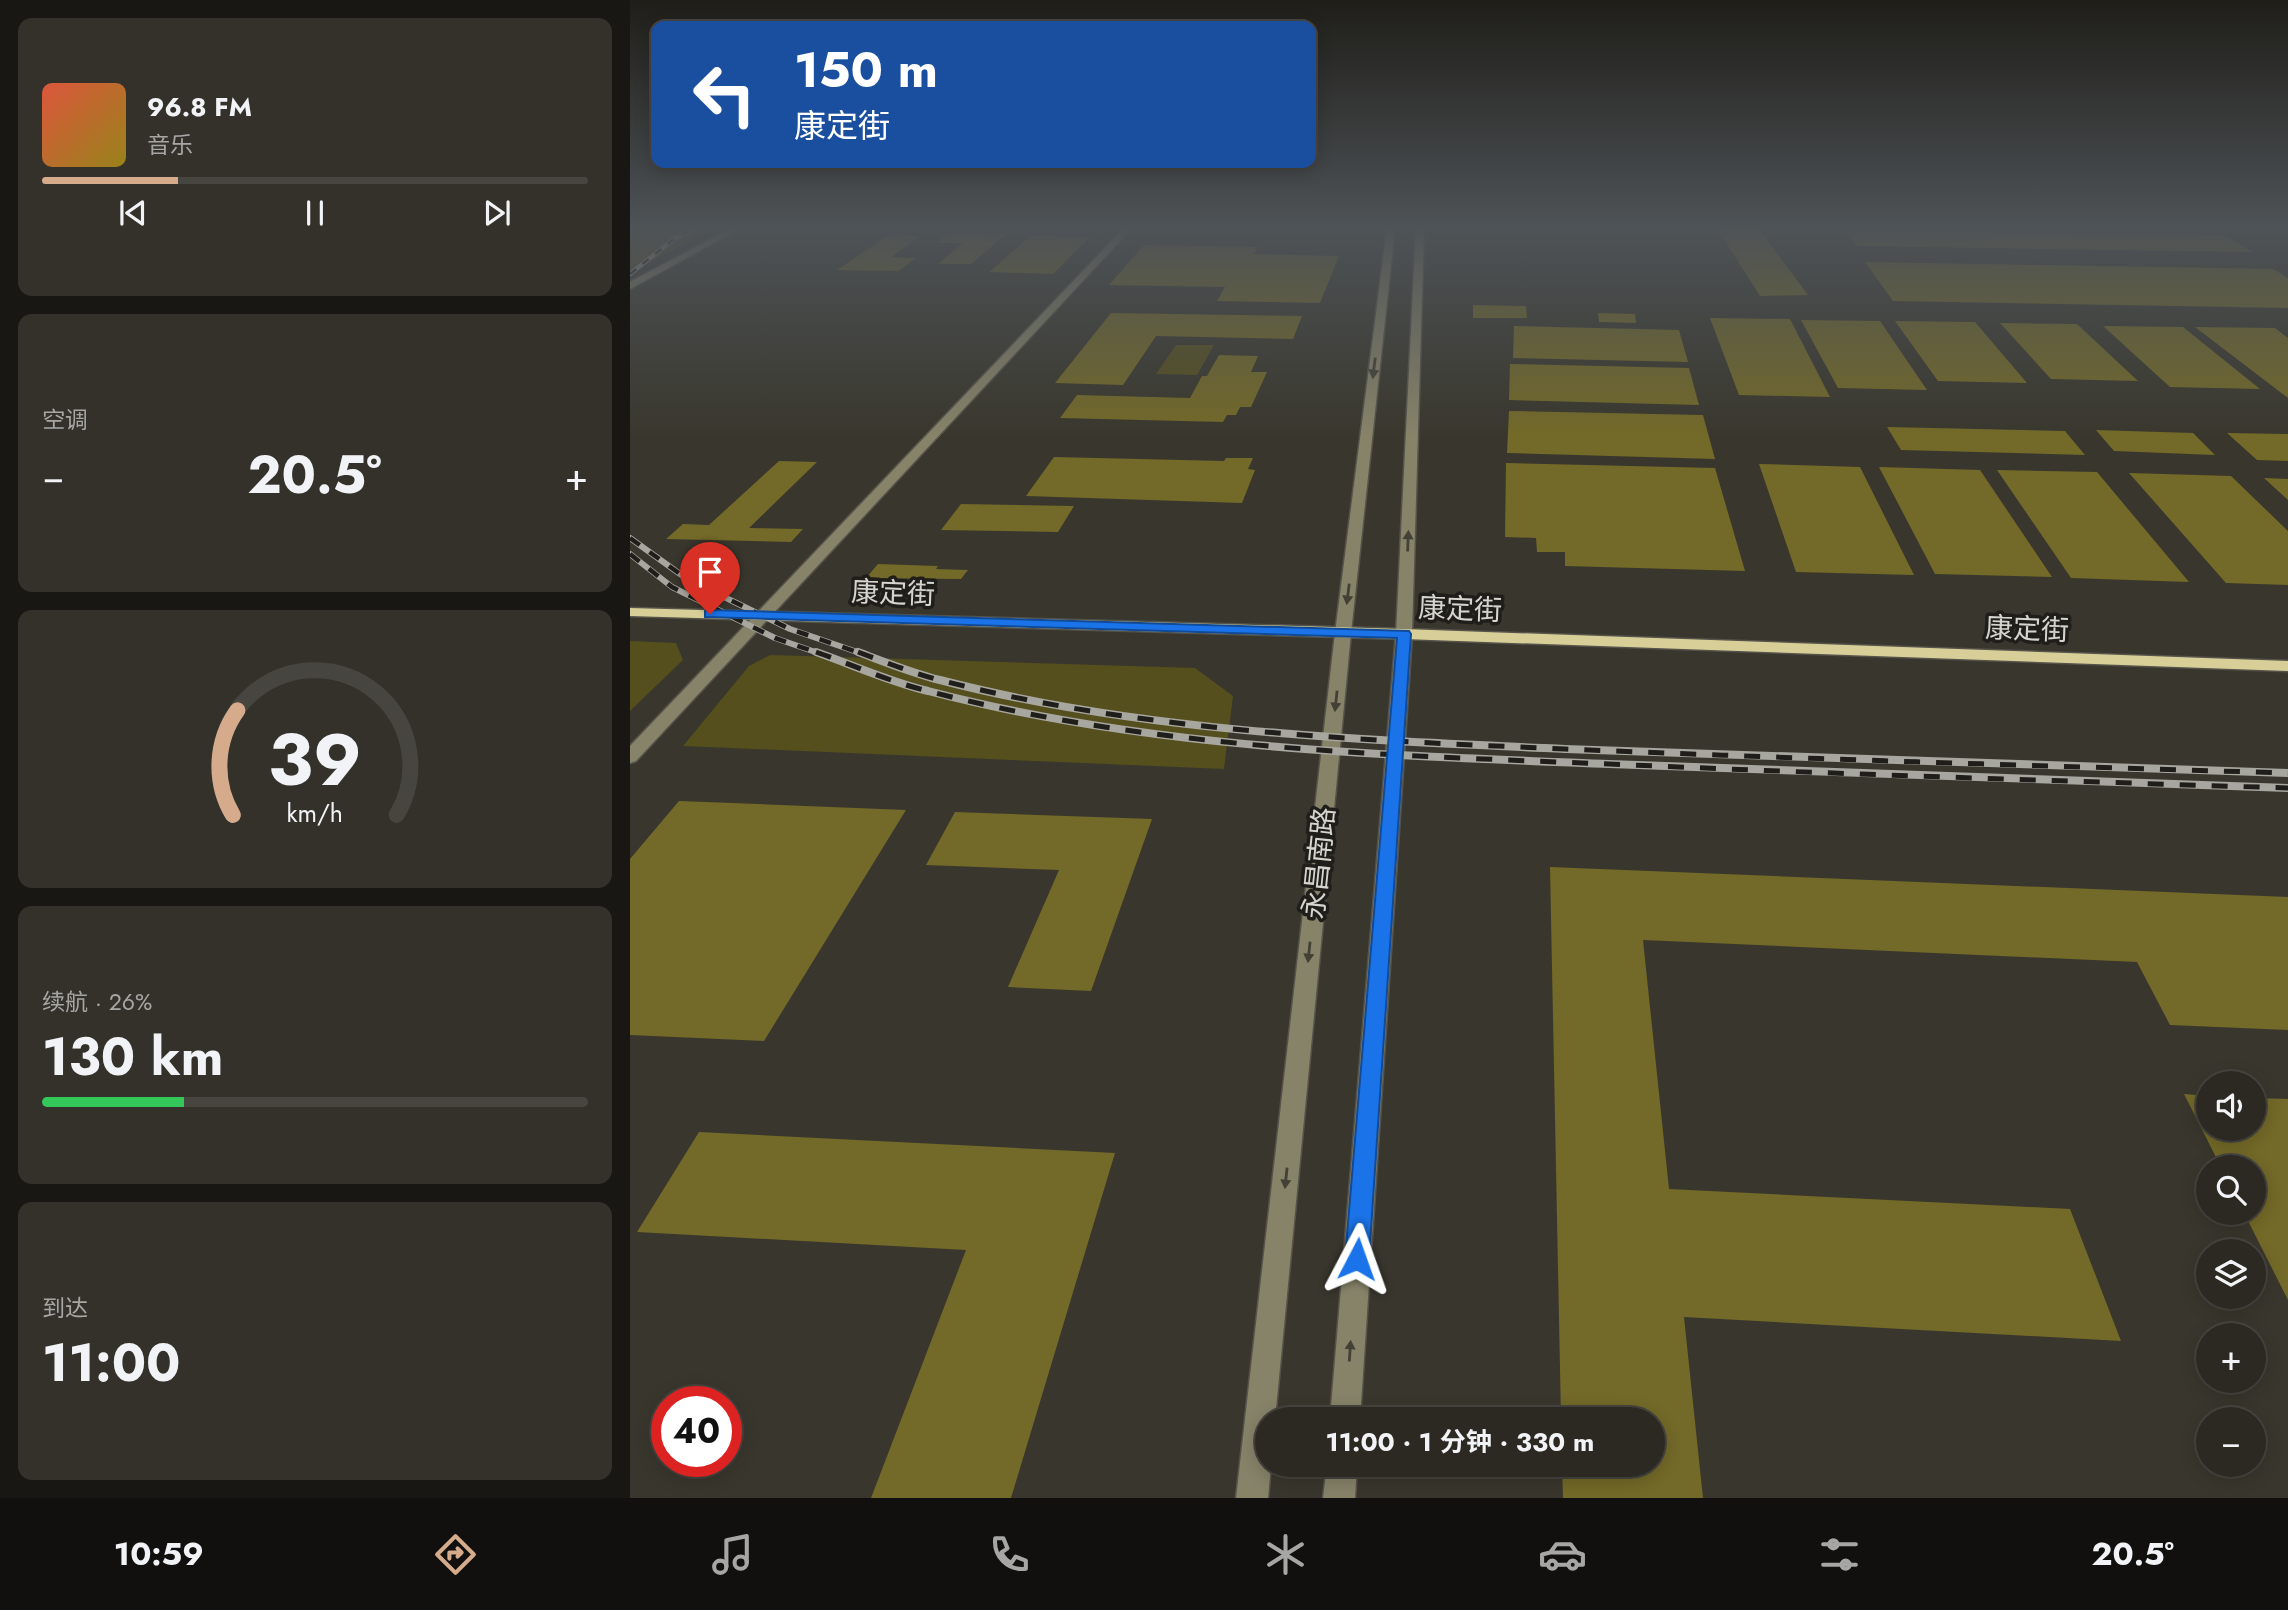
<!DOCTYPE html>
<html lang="zh">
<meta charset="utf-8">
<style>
:root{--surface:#2b2922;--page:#33312a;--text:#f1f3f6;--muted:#a6a6a5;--line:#474540;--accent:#d6ab8b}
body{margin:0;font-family:Jost,"Noto Sans SC",sans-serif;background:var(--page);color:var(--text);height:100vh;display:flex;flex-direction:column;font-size:26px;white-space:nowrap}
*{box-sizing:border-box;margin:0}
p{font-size:23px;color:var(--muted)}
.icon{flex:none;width:38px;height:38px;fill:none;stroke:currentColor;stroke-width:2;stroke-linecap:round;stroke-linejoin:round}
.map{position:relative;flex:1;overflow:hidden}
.side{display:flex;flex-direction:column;gap:18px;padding:18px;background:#181713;width:630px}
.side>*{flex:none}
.hud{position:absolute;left:21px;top:21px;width:665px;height:147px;border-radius:14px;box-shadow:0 4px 18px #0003,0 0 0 2px var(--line);background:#1a4fa0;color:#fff;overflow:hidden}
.tools{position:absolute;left:1566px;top:1071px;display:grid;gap:14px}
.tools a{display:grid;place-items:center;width:70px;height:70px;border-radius:50%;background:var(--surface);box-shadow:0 4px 18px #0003,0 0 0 2px var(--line);font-size:35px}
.speed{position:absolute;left:21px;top:1386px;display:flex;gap:14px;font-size:35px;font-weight:700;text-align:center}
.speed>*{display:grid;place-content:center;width:91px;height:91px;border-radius:50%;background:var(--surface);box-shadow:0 4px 18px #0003,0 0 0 2px var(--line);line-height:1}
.speed .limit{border:10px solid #d22;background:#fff;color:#111}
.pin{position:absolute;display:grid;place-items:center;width:60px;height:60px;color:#fff;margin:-72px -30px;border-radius:50% 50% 50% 0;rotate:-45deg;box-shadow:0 0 7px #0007}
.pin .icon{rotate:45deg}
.me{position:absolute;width:77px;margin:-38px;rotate:4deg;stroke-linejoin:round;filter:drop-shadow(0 0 5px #0008)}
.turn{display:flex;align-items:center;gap:24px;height:147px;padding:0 28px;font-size:32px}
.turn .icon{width:91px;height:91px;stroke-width:2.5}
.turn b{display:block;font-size:49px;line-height:60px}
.big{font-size:52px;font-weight:700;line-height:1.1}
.side .widget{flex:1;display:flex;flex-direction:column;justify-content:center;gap:10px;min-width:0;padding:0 24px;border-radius:14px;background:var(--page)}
.side .dial{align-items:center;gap:0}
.dial svg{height:182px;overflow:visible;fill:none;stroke:var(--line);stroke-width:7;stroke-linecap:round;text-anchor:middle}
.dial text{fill:var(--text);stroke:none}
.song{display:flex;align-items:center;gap:21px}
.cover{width:84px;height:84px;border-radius:10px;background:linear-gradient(135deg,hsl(10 70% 55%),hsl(50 70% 35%))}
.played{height:7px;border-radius:4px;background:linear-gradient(90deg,var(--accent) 25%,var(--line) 25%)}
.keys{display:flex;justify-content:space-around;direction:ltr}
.heat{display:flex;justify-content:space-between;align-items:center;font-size:38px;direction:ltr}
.charge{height:10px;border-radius:5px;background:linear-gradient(90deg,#34c759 26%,var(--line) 0)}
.trip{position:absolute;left:625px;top:1407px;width:410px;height:70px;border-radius:35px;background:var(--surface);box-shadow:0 4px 18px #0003,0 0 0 2px var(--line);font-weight:700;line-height:70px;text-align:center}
.dock{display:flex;height:112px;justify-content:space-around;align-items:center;background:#11100e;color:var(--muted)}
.dock .icon{width:49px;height:49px}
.dock .selected{color:var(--accent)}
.dock b{font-size:32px;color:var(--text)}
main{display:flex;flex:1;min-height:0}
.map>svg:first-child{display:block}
.green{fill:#554e1d}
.building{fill:#736928}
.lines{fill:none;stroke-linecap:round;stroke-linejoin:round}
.minor-casing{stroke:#55534a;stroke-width:3}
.major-casing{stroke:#55534a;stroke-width:3}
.minor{fill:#878369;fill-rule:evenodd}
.major{fill:#d8cf98;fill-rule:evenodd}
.rail-far2-casing{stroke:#a7a69f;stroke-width:4.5}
.rail-far1-casing{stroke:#a7a69f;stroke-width:6}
.rail-casing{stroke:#a7a69f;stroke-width:8}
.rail-far2{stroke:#1f1e1a;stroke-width:2.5;stroke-dasharray:8;stroke-linecap:butt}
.rail-far1{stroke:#1f1e1a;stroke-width:4.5;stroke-dasharray:12;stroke-linecap:butt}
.rail{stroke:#1f1e1a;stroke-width:5;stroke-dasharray:16;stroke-linecap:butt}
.oneway{fill:#434136}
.route{fill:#1a73e8;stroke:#114b97;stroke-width:2}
.labels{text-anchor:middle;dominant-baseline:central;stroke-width:7;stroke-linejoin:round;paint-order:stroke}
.street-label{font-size:28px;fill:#d5d4ce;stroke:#1f1e1a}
</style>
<main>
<section class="side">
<div class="widget">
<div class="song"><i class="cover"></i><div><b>96.8 FM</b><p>音乐</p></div></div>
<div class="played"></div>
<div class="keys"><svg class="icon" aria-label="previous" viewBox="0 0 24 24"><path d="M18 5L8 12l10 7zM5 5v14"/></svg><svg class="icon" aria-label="pause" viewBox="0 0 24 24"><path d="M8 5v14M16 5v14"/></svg><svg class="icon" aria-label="next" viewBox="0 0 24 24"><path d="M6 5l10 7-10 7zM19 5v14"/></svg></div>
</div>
<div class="widget"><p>空调</p>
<div class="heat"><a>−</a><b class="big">20.5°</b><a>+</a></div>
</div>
<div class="widget dial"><svg viewBox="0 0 100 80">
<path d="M14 69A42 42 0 1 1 86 69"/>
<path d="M14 69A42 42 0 0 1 16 23" stroke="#d6ab8b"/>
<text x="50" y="56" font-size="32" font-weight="700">39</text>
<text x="50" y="72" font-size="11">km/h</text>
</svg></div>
<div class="widget"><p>续航 · 26%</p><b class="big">130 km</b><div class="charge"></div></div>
<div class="widget"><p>到达</p><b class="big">11:00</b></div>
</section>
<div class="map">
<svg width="1658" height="1498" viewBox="0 0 1658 1498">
<rect width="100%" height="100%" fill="#39372d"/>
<!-- green -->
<path class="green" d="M0,228H84L10,267L0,269Z
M546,345H584L567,375L526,374Z
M0,641L46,643L53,660L0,711Z
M140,655L565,668L603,696L594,769L53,746L119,666Z"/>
<!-- building -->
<path class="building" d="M1087,228H1128L1178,295L1130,296Z
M1215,230L1596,236L1622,252L1227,246Z
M318,233L376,234L341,264H308L333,243H306Z
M259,235L291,236L261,257L286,258L268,271L207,270Z
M401,236L460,237L423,274L359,272Z
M514,245L628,247L624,254L709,256L690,303L587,301L595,287L479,285Z
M1235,262L1643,269L1658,278V308L1263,301Z
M843,305L896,306L897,318H843Z
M481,313L672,316L663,339L526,336L493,385L425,383Z
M968,313L1005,314L1006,323L969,322Z
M1080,318L1160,319L1200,397L1109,395Z
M1171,320L1250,321L1297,390L1208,388Z
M1265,321L1345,322L1397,383L1308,381Z
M1370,323L1447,324L1508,381L1421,379Z
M884,326L1049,330L1058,362L883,358Z
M1473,326L1553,327L1630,389L1540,387Z
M1565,327L1645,328L1658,338V398Z
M589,355L628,356L621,372H637L621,407H610L606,415H597L593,422L430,418L447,395L560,398L572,376H577Z
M880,364L1059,368L1069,405L879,400Z
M879,411L1073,415L1085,459L877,453Z
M1257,427L1435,431L1455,455L1271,450Z
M1466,430L1563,433L1585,455L1484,451Z
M1597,433L1658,434V461L1627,460Z
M424,457L594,461L596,458H623L618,469L625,470L612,503L396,496Z
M149,461L187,462L119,528L173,529L161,542L36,539L53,524L79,525Z
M876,463L1085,468L1115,571L935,566V552H907L906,538L875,537Z
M1129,464L1230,467L1284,575L1166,572Z
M1249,467L1350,470L1422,577L1305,574Z
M1367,470L1467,472L1559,582L1441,578Z
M1499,473L1601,476L1658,531V585L1596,583Z
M1634,478L1658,479V500Z
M331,504L444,506L428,532L311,530Z
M248,564L308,566L306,569L338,570L331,579L236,578Z
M49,801L276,810L134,1041L0,1035V859Z
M325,812L522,819L461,991L378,987L429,870L296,865Z
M920,867L1658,897V1030L1540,1025L1507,962L1013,940L1039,1189L1440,1209L1491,1341L1054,1317L1073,1498H933L932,1465H1022V1419H931Z
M1554,1094L1578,1096V1129H1624V1098L1658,1099V1300L1614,1213H1624V1167H1591Z
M69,1132L485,1153L381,1498H241L336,1250L7,1232Z"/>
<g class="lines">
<!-- minor casing -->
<g class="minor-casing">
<path id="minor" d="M102,228H111L0,289V282Z
M494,228H502L6,761L0,763V746Z
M757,228H765L721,633L645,1419H637V1465H641L638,1498H606L705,633Z
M786,228H794L782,634L730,1419H700L766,634Z
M697,1465H727L725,1498H693Z"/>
</g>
<!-- major casing -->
<g class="major-casing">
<path id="major" d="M0,608L774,629L1658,661V671L774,639L0,616Z"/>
</g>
<!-- minor -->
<use href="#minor" class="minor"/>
<!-- major -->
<use href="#major" class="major"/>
<!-- rail-far2 casing -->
<g class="rail-far2-casing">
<path id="rail-far2" d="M0,274L44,239L64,228"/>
</g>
<!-- rail-far1 casing -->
<g class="rail-far1-casing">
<path id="rail-far1" d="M0,538L57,579L160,629L233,654
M0,554L42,587L145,638L191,654"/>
</g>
<!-- rail casing -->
<g class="rail-casing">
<path id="rail" d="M186,652C223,665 260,682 298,691C520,749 752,755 979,764C1206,774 1432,781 1658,788
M228,652C255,662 282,673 310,680C510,732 729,740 935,749C1176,759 1417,766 1658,773"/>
</g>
<!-- rail-far2 -->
<use href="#rail-far2" class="rail-far2"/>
<!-- rail-far1 -->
<use href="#rail-far1" class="rail-far1"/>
<!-- rail -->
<use href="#rail" class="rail"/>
</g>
<!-- one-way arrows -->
<defs><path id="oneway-solid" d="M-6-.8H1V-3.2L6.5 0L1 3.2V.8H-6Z" transform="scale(1.75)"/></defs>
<g class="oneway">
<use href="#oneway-solid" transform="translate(744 368) rotate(97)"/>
<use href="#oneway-solid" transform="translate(778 541) rotate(-88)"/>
<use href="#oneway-solid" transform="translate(718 594) rotate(97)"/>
<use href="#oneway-solid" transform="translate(706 701) rotate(96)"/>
<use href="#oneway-solid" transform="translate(679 952) rotate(96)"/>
<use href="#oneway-solid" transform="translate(656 1178) rotate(96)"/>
<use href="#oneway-solid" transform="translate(720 1351) rotate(-86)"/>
</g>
<!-- sky -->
<linearGradient id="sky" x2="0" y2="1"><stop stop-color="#1f1e19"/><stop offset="0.52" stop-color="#4e5357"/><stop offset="1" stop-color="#4e5357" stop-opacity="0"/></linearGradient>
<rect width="1658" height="437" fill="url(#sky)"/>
<!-- route -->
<path class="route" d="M80,610L779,631L781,634L739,1259L736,1268L727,1271L718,1268L715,1259L767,638L75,617V611Z"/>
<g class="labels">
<!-- street labels -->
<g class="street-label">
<text transform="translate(263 593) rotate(2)">康定街</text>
<text transform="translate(830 609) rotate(2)">康定街</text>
<text transform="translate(1397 629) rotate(2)">康定街</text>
<text transform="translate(689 863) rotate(-84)">永昌南路</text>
</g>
</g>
</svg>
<div class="tools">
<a><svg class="icon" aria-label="sound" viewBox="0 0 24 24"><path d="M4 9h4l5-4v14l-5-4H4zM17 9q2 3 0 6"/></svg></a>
<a><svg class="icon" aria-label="search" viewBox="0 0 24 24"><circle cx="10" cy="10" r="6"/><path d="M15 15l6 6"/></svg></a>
<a><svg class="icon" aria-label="layers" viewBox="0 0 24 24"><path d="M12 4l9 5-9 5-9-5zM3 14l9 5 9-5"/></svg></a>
<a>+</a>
<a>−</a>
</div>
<div class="speed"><div class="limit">40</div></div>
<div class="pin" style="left:80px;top:614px;background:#d93025"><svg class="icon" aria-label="arrive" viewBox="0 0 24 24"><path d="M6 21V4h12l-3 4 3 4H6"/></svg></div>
<svg class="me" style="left:727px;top:1259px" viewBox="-20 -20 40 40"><path d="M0-17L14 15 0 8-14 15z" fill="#1a73e8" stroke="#fff" stroke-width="4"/></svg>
<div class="trip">11:00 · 1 分钟 · 330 m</div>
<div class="hud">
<div class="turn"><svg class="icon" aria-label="left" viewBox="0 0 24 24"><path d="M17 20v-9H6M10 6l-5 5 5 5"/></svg><div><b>150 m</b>康定街</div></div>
</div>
</div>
</main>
<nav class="dock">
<b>10:59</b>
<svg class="icon selected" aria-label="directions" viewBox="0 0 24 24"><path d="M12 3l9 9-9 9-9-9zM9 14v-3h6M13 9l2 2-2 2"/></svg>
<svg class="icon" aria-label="music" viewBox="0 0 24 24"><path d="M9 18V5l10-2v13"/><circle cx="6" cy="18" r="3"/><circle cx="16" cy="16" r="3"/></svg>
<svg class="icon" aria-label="phone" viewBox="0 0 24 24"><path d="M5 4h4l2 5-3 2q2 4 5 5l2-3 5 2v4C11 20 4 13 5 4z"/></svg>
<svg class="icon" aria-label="climate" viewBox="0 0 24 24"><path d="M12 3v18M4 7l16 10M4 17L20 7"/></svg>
<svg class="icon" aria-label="car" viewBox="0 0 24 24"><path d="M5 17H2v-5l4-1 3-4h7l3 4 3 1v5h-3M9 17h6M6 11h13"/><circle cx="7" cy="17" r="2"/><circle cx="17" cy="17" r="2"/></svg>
<svg class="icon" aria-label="filters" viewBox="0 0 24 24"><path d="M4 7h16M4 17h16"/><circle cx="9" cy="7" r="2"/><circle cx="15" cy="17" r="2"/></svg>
<b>20.5°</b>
</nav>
